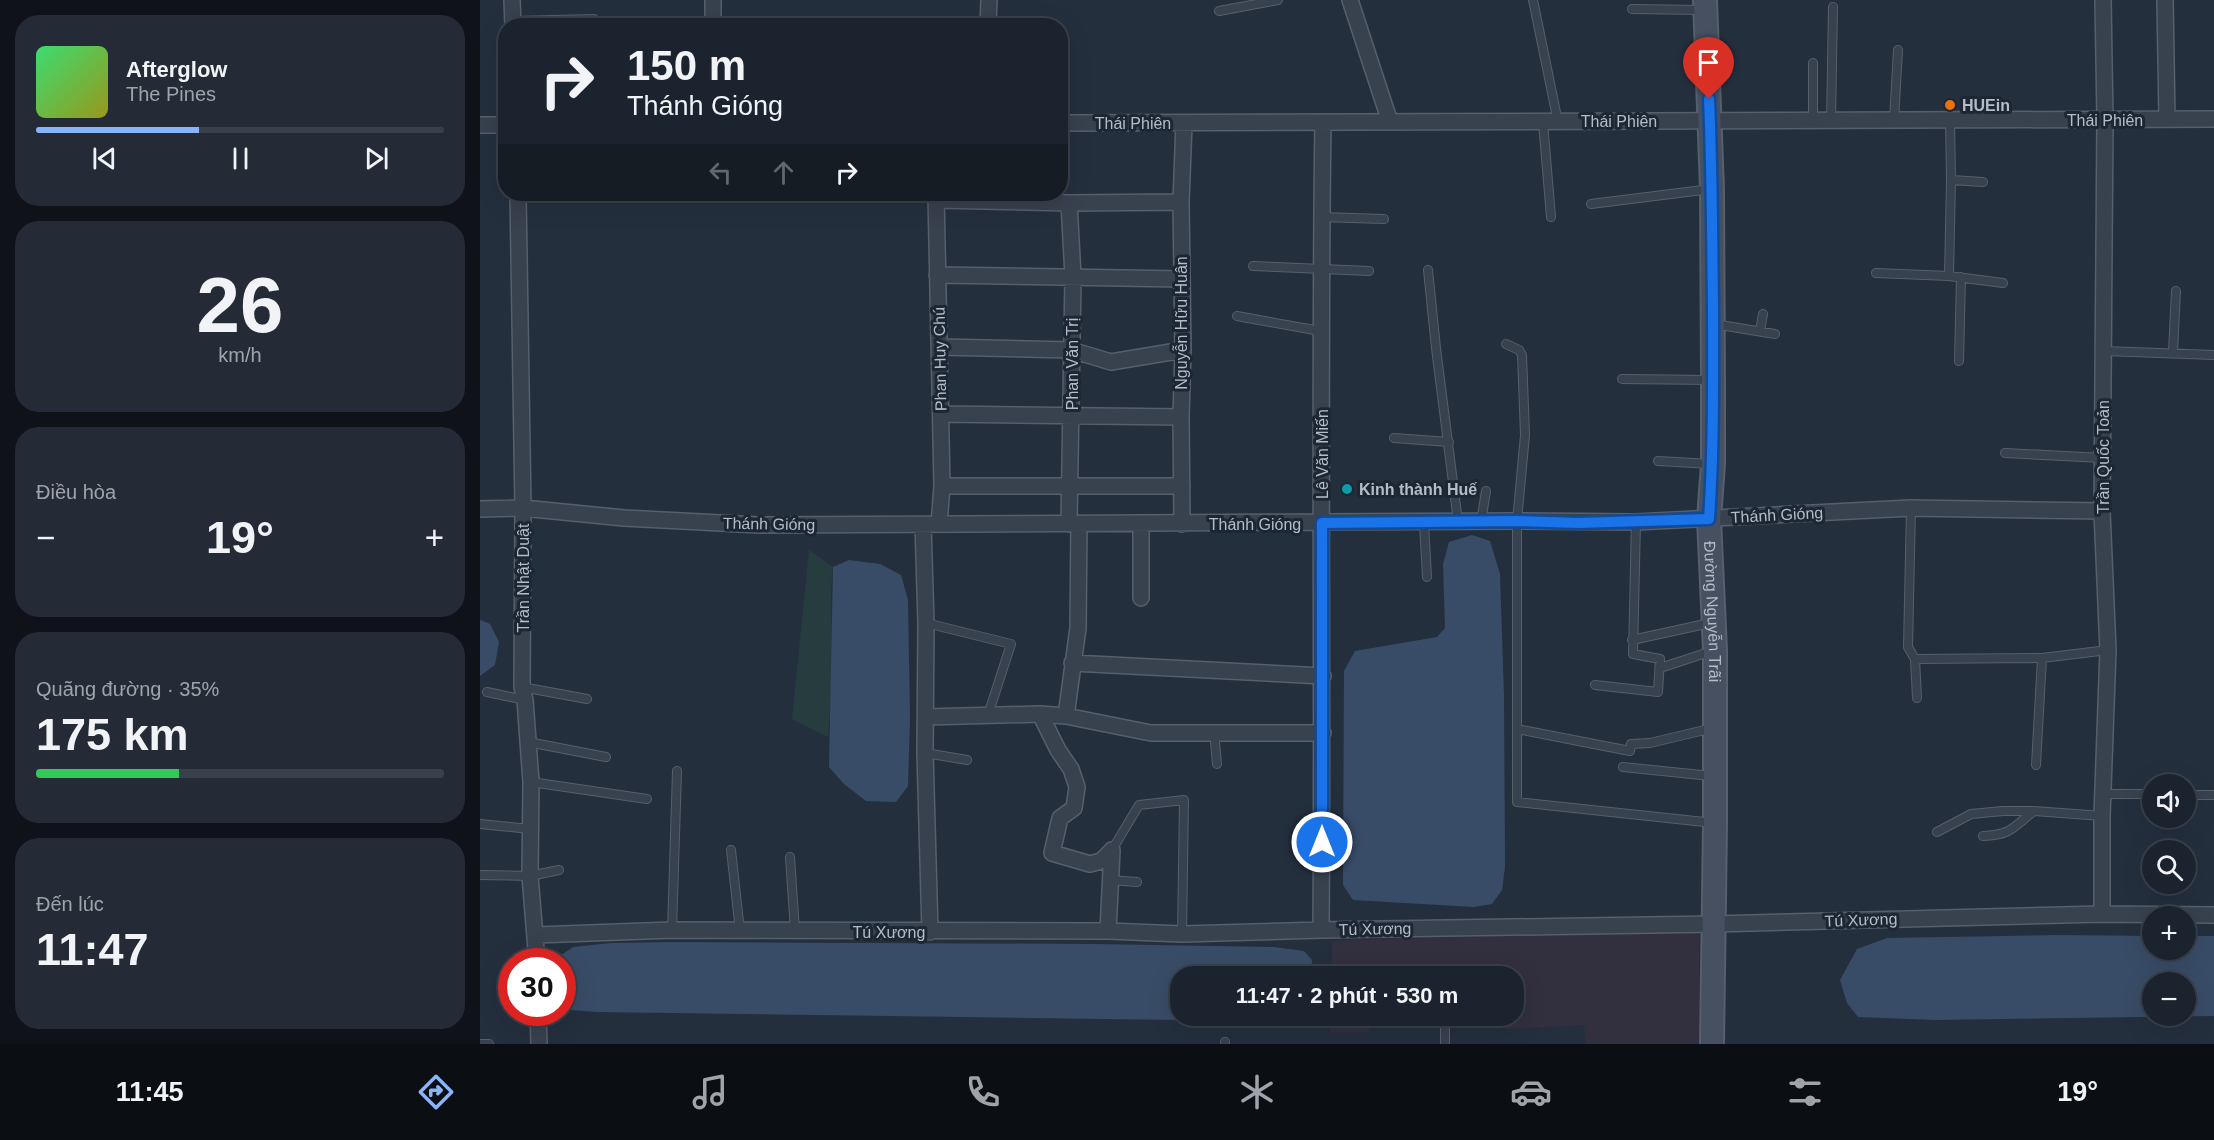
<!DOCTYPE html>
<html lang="vi">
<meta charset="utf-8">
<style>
:root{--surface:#1b232e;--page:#242b36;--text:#f1f3f6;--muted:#a0a4aa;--line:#39404a;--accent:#8ab4f8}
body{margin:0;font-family:Helvetica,sans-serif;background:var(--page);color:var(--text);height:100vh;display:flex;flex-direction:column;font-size:22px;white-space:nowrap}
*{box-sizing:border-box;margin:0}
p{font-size:20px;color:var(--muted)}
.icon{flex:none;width:33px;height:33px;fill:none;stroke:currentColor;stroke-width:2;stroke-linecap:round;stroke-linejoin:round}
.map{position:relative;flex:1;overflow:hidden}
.drawer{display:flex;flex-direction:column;gap:15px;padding:15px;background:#0f1319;width:480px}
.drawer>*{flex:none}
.hud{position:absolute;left:18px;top:18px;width:570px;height:183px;border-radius:24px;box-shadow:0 6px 24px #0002,0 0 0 2px var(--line);background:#1b232e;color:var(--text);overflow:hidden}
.tools{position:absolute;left:1662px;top:774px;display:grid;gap:12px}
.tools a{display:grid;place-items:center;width:54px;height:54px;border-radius:50%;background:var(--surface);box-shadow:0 6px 24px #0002,0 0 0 2px var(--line);font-size:30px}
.speed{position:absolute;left:18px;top:948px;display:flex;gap:12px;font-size:30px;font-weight:700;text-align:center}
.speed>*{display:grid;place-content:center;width:78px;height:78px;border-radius:50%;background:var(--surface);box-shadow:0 6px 24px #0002,0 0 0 2px var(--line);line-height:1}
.speed .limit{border:9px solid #d22;background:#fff;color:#111}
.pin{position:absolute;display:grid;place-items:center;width:51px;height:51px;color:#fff;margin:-62px -26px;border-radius:50% 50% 50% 0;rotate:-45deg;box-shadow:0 0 6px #0007}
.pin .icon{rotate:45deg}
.me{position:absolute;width:66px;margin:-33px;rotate:0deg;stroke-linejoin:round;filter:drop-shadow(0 0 4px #0008)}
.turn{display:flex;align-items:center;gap:21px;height:126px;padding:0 30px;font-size:27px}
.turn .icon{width:78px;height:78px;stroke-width:2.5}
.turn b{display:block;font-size:42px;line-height:51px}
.lanes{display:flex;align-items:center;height:57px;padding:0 30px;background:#0003;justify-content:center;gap:30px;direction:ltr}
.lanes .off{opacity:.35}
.big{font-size:45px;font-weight:700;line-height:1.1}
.drawer .widget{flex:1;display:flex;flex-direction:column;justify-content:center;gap:9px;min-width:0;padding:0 21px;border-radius:24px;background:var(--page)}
.drawer .dial{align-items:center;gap:0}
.dial b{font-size:78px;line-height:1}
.song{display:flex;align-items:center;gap:18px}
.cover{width:72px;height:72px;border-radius:9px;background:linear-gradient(135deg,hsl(140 70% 55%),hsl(60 70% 35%))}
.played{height:6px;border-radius:3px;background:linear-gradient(90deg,var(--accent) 40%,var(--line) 40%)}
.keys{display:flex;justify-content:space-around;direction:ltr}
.heat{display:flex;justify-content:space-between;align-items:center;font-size:33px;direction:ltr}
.charge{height:9px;border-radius:4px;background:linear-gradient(90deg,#34c759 35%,var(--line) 0)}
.trip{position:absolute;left:690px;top:966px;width:354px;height:60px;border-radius:24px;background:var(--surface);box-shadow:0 6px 24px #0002,0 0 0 2px var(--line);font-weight:700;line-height:60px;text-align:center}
.menu{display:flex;height:96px;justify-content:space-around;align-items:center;background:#0b0e12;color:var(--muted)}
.menu .icon{width:42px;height:42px}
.menu .selected{color:var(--accent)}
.menu b{font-size:27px;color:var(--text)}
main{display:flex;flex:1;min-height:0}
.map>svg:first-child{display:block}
.medical{fill:#32303f}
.green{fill:#263c3f}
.water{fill:#394c67;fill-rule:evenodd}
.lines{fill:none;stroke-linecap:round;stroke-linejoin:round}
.lane-casing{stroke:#565f6c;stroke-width:10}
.street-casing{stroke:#565f6c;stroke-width:18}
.secondary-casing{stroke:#565f6c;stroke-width:26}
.lane{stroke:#38414e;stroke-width:8}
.street{stroke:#38414e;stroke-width:15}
.secondary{stroke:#465061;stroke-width:22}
.route-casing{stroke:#114b97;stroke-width:15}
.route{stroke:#1a73e8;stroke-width:10}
.food-dot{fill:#e8710a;stroke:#1d2633;stroke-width:2}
.culture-dot{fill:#0f9aa8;stroke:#1d2633;stroke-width:2}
.labels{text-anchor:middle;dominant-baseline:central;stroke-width:6;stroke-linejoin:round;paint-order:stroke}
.poi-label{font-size:16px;font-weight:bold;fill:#b4bcc9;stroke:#1d2633;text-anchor:start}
.street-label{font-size:16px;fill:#b4bcc9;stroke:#1d2633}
</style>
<main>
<section class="drawer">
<div class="widget">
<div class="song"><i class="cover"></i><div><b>Afterglow</b><p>The Pines</p></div></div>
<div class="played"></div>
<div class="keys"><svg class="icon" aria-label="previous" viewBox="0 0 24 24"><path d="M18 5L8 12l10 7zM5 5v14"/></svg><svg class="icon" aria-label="pause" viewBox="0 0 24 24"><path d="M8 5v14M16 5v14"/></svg><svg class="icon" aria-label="next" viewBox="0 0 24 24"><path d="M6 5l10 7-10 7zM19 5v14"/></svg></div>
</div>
<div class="widget dial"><b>26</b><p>km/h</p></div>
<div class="widget"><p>Điều hòa</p>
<div class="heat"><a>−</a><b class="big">19°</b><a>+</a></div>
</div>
<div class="widget"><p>Quãng đường · 35%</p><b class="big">175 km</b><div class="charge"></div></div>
<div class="widget"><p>Đến lúc</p><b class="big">11:47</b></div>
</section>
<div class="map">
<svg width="1734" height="1044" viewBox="0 0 1734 1044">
<rect width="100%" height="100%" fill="#242f3e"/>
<!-- medical -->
<path class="medical" d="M1219,929V1044H1106L1104,1025L1026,1029L1025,1021H889V1032L850,1033L851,1016H1034V976H852V941Z"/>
<!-- green -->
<path class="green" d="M329,550L353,567L351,591L352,684L348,737L312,719Z"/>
<!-- water -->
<path class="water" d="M992,535L1010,541L1020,574L1024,696L1025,867L1022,890L1012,904L994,907L873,900L863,885L864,671L875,651L957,637L965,628L963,564L969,542Z
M369,560L400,564L421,575L428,600L430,718L428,786L416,802L386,801L364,784L349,767L353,567Z
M0,620L10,624L19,642L15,665L0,676Z
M1580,935L1672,936V950H1706V936H1734V1016L1455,1020L1378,1017L1367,1003L1360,980L1377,949L1407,938ZM1706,982V1016H1672V982Z
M200,942L614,944L794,947L824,951L832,960L831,976H700V1016H815L787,1023L697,1020L117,1012L90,1010L83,1000L82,962L79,961L80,956L93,947L132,943Z"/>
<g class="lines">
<!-- lane casing -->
<g class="lane-casing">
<path id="lane" d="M1053,0L1078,122
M1152,9L1222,10
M739,11L798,0
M33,21L114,19V26
M378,21V26
M1414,120L1418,50
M1333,121V63
M1351,121L1353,7
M1063,122L1071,217
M1471,180L1503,182
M1111,204L1231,189
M841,217L904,219
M773,266L889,271
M948,270L956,348L978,522
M1396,273L1469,276L1523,283
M1469,276L1471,180L1470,120
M757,316L840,331
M1234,324L1295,334
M1280,331L1283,314
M1026,344L1039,350L1042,355L1045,435L1037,521V802L1234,823
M1624,351L1734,355
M1693,352L1696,291
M1479,361L1481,277
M1142,379L1232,380
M914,438L969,442
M1525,453L1623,458
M1178,461L1231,464
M1431,508L1428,647L1435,659L1437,698
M1001,522L1006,491
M944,523L947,577
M446,623L531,644L508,715
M1152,640L1230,623
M1435,659L1562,658L1628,650
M1180,668L1232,651
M1115,685L1178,692L1180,659L1153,654L1156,522
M42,687L107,699
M7,692L45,700
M1037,729L1150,751L1151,744L1170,743L1233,728
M734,732L737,764
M48,742L126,757
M445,753L487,760
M1556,765L1562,658
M1143,767L1231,776
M51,782L167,799
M1624,794H1672
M1706,795H1734
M0,824L50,829
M1457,832L1491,814L1523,811H1554L1622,816
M1503,836C1532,835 1533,827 1554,811
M251,850L260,931
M632,850L659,805L704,800L702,934
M310,857L315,931
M0,875L50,876L79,870
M629,880L657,882
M192,930L197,771
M965,1019V1044
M745,1042V1044
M0,1044H9"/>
</g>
<!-- street casing -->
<g class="street-casing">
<path id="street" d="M32,0L33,26
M233,0V26
M870,0L910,122
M1685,0L1687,119
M508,26L509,0
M580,123L1734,119
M0,125H26
M38,194L43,508L42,687L45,700L51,782L50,876L57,962
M456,194L462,486L459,524
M456,200L589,203L701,202
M589,203L593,276L589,524
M457,275L702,279
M460,347L591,350L631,362L703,350
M461,414L701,417
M462,486H702
M0,509L43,508L144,518L279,525L1037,521L1156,522L1431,508L1622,511
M661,524V598
M702,524L701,417L703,350L701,202L704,123
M443,525L446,623L445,753L450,932
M592,663L843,676
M560,714L578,750L591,769L597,787L594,808L580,818L572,853L610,864L621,861L632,850
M586,716L598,628L599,524
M446,717L560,714L586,716L671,733H843
M1622,914V816L1628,650L1622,511L1625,120L1623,0
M841,930C843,661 839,392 843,122
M628,931L632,850
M56,935L192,930L628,931L702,934L841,930L1233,924L1622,914L1734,915
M58,1012L59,1044"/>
</g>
<!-- secondary casing -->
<g class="secondary-casing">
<g id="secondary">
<path id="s1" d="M1225,0L1232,189L1233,380V464L1229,519L1235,650V824L1232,1044"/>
</g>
</g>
<!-- lane -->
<use href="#lane" class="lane"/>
<!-- street -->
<use href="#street" class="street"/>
<!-- secondary -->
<use href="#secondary" class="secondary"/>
</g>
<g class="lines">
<!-- route casing -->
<g class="route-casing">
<path id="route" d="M842,842V523L1037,521L1098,523L1229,519C1234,447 1233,376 1233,304C1232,236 1232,167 1229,99"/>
</g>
<!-- route -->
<use href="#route" class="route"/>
</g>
<!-- markers -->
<circle class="food-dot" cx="1470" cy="105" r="6"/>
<circle class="culture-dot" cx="867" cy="489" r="6"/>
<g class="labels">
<!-- poi labels -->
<g class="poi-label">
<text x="1482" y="105">HUEin</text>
<text x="879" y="489">Kinh thành Huế</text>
</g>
<!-- street labels -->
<g class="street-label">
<text x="1625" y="120">Thái Phiên</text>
<text x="1139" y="121">Thái Phiên</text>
<text x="653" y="123">Thái Phiên</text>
<text transform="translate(701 323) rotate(-90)">Nguyễn Hữu Huân</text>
<text transform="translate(460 359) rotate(-91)">Phan Huy Chú</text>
<text transform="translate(592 364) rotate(-90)">Phan Văn Trị</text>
<text transform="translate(842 454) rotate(-90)">Lê Văn Miến</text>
<text transform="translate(1623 457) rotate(-90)">Trần Quốc Toản</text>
<text transform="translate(1297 515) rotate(-3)">Thánh Gióng</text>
<text transform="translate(289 524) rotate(1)">Thánh Gióng</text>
<text x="775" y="524">Thánh Gióng</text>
<text transform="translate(43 578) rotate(-90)">Trần Nhật Duật</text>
<text stroke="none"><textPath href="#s1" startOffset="612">Đường Nguyễn Trãi</textPath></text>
<text transform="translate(1381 920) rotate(-2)">Tú Xương</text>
<text transform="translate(895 929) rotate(-1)">Tú Xương</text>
<text x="409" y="932">Tú Xương</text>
</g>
</g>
</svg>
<div class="tools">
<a><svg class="icon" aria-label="sound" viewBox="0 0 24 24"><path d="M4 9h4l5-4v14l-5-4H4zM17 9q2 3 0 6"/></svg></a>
<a><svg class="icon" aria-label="search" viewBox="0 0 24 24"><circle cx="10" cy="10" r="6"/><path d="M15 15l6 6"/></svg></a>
<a>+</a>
<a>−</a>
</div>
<div class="speed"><div class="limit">30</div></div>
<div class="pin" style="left:1229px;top:99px;background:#d93025"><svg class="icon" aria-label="arrive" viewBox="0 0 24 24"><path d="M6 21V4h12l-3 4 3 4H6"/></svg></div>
<svg class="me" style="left:842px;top:842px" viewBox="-20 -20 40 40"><circle r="17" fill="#1a73e8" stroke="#fff" stroke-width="3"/><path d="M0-11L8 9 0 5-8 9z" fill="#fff"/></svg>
<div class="trip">11:47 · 2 phút · 530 m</div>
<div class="hud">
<div class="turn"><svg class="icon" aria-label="right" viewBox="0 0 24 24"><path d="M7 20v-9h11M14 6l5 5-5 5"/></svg><div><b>150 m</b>Thánh Gióng</div></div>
<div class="lanes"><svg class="icon off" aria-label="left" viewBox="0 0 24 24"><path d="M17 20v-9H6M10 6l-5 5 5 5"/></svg><svg class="icon off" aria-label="ahead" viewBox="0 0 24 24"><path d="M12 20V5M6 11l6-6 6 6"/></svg><svg class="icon" aria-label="right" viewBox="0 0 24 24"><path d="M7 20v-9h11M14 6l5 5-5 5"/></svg></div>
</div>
</div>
</main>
<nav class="menu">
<b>11:45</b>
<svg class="icon selected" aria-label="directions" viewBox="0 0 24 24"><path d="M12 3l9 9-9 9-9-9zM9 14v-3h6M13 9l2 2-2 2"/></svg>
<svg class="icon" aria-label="music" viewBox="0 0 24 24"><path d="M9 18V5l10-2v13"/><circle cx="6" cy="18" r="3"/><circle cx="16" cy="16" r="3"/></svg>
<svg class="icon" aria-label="phone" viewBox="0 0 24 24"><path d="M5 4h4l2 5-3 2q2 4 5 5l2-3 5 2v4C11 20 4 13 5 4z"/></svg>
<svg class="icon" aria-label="climate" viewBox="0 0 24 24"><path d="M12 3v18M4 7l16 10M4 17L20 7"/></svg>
<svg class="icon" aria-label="car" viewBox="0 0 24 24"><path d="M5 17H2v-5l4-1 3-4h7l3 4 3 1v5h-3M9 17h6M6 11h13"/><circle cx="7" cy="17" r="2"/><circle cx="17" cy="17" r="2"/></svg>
<svg class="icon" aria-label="filters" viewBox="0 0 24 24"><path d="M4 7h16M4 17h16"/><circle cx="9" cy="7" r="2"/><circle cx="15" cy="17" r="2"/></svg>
<b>19°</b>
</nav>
